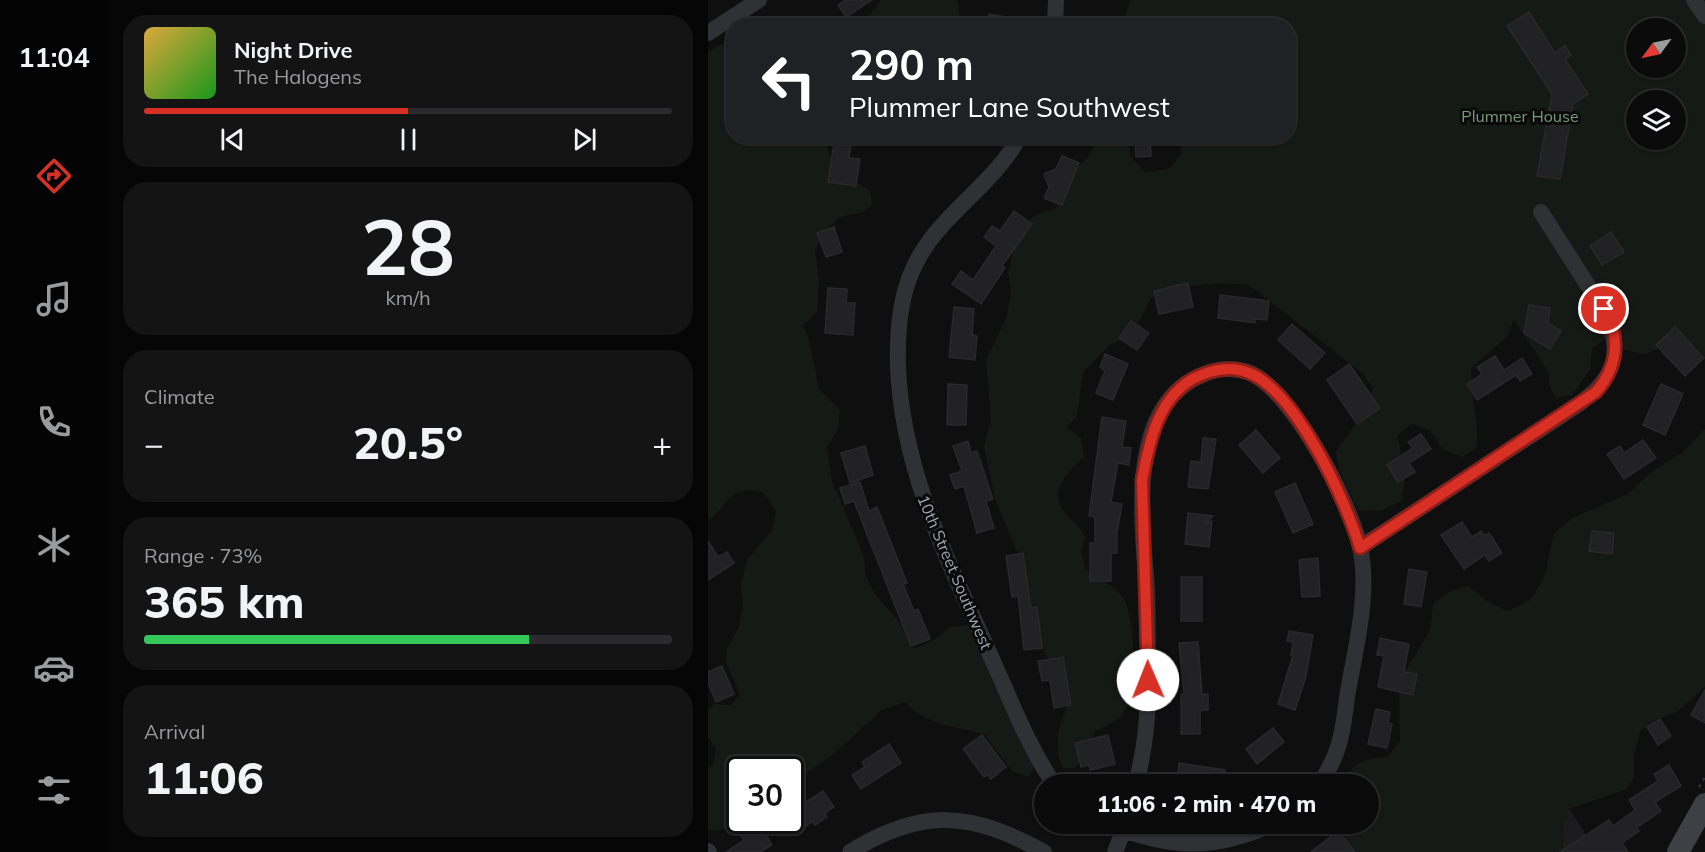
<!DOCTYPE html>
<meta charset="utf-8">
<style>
:root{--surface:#0b0b0c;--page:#141415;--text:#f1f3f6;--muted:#9a9b9d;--line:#2b2b2d;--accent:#d93025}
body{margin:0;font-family:Mulish,sans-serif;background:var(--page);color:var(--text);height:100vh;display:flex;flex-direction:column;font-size:22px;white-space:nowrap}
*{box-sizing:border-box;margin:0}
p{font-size:20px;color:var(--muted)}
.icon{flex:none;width:33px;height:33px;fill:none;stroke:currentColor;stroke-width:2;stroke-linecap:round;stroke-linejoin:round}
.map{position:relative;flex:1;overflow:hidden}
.details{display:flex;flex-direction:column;gap:15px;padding:15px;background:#060607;width:600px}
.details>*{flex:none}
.hud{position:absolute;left:18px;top:18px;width:570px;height:126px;border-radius:24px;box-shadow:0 2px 4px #0004,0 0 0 2px var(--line);background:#202124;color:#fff;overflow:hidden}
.needle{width:39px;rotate:237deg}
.buttons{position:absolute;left:918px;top:18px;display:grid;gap:12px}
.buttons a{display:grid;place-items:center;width:60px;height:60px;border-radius:50%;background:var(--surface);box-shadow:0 2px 4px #0004,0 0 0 2px var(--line);font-size:30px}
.speed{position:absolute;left:18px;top:756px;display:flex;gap:12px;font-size:30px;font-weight:700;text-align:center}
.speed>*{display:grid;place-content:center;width:78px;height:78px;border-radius:50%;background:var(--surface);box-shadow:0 2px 4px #0004,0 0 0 2px var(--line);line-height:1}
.speed .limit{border:3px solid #111;border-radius:9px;background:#fff;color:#111}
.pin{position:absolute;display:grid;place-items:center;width:51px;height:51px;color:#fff;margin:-26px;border:3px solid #fff;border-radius:50%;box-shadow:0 2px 6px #0007}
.me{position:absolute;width:66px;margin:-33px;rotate:359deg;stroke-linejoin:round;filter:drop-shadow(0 0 4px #0008)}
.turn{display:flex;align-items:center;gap:21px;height:126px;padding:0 24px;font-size:27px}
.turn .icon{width:78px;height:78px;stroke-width:2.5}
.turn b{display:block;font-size:42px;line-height:51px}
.big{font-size:45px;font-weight:800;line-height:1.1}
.details .tile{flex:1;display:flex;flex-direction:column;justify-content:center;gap:9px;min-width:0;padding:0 21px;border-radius:24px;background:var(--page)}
.details .dial{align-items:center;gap:0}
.dial b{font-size:78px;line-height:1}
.song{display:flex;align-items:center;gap:18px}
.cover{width:72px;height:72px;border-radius:9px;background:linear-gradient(135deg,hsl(40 70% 55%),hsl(120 70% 35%))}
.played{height:6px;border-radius:3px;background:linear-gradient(90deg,var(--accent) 50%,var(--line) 50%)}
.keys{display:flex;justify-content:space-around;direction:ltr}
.heat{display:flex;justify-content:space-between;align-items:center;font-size:33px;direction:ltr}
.charge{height:9px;border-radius:4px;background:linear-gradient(90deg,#34c759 73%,var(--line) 0)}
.trip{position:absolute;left:326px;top:774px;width:345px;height:60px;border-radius:30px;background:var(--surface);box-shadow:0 2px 4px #0004,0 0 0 2px var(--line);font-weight:800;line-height:60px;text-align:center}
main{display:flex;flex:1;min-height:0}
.tab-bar{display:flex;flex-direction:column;width:108px;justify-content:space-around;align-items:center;background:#040405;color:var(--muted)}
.tab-bar .icon{width:42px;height:42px}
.tab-bar .selected{color:var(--accent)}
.tab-bar b{font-size:27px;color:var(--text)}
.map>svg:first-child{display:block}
.built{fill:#1b1b1d}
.green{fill:#161a16;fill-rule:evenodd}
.building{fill:#222224;stroke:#29292c;stroke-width:1.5}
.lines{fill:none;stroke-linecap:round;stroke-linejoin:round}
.path{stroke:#36383c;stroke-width:2;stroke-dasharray:3 4.5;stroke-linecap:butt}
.street{stroke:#303135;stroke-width:16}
.secondary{stroke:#3e4045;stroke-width:22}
.route-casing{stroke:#8d1f18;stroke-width:15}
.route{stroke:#d93025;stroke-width:10}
.labels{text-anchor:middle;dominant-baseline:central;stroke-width:6;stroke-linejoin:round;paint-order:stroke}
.park-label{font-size:16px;fill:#799a7a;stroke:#0a0a0b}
.street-label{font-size:16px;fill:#a1a6b0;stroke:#0a0a0b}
</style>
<main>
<nav class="tab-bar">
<b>11:04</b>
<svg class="icon selected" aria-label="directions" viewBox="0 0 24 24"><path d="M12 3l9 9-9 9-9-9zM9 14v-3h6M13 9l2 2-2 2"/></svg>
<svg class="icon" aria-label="music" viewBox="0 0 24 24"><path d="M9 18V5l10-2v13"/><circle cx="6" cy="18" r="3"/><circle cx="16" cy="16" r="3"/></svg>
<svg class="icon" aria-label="phone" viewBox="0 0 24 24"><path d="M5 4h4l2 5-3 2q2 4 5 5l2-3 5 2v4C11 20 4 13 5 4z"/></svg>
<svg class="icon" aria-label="climate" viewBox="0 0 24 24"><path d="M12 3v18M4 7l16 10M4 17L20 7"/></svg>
<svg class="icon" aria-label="car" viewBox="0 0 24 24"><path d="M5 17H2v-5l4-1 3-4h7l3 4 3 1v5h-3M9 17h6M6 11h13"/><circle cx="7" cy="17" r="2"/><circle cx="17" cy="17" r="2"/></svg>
<svg class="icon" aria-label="filters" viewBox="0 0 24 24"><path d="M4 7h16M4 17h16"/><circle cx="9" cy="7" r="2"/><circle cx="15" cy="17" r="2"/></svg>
</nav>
<section class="details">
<div class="tile">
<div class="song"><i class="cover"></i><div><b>Night Drive</b><p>The Halogens</p></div></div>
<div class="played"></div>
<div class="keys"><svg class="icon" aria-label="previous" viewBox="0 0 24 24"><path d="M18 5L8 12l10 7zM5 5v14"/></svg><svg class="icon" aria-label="pause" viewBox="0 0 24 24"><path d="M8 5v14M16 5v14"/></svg><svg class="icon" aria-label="next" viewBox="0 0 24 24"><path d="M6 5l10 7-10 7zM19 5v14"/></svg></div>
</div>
<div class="tile dial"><b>28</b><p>km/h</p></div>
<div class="tile"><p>Climate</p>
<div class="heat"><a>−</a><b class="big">20.5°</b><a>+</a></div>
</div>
<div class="tile"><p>Range · 73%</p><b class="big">365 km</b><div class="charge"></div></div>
<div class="tile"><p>Arrival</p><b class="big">11:06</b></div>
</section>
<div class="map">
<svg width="997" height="852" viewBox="0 0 997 852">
<rect width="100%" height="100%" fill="#0f0f10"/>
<!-- built -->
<path class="built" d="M861,809L890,852H855L854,829Z"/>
<!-- green -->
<path class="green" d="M173,0H249L253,24L154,25Z
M422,0H997V358L987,346L963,344L936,354L916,350L913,330L884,348L882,370L864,395L848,398L841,385V373L806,320L799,337L764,367C760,397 773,419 768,449L754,457L734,449L723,431L704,424L690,435L697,482L693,501L672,511L650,510L631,470L628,451L661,406L665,388L654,373L541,285L512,283L461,288L443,298L432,320L416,339L402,345L375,372L369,416L359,427L373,438L376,457C359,473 339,491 358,514C366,523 371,525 377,537L373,550L377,569C388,577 407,586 414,596C428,615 430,691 417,710C411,721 398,726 387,731L380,752L367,768H355C344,745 351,729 359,706L331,637L310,554L287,499L276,446L283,420L278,360L299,316L303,291L300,274L305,251L313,230L325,216L348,208C353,196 357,183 365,172C380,154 381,164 387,137H419L423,156L437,173L462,168L474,153L470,137L580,136V26L415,25ZM928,28H968V68H928ZM928,100H968V140H928Z
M25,42L26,136L120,137C114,162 143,178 162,191L164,205L155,212L132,217L117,231L107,250L111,280L109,312L95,325L102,343L111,389L132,410L130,429L119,447L124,481L156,557L158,576L166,593L192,623L203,646L208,648L226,640L242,627L262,625L326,767L321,777L304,771L276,734C246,726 219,726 197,702L174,710L121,758L83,783L82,770H32L31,820L11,831L0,830V769L5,765L8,748L0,737V710L6,704L22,705L32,695L18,662L19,648L31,627L35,603L33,585L39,560L64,530L68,511L56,493C20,484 24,502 0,521V52L11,45Z
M997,429V687L969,712L949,719L932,731L926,756V777L919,789L861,809L854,829L855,852H635L629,824H660V784H631C647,764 653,758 680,757L692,741L691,682L722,630L725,604L743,591L760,586L779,601L800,611L822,600L836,578L846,533L864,518L918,495L946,470L974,453Z"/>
<!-- building -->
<path class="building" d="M138,0H164L138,17L130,5Z
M821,12L847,53L857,45L863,55L857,59L880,94L865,104L852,179L829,176L844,94L799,26Z
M281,14L313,20L312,26H279Z
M127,136L144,138L141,158L152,159L148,186L120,182Z
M427,136H442L443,156L428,157Z
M354,156L371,163L354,205L336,198L341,187L336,174L348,169Z
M306,211L324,224L294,266L297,268L273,304L244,284L253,271L265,280L288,246L276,237L284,226L292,231Z
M126,227L134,252L118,257L109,233Z
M903,232L916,252L894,265L882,246Z
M480,283L485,307L451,314L446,291Z
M120,288L139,289L138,303H147L145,335L117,333Z
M512,295L561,301L559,320L547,319V323L510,318Z
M821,305L842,308L840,323L853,331L842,349L816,333Z
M246,307L266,309L264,335L269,336L267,360L241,357Z
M423,321L441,333L429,350L411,338Z
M584,324L617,353L602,369L570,340Z
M967,327L996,358L977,376L948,345Z
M397,354L420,364L405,400L388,393L397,371L392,367Z
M787,356L796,370L814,358L824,374L812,381L808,375L769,400L759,384L774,374L769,367Z
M641,364L672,408L649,424L619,380Z
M240,384L259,385L258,425H239Z
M953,384L975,394L957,435L935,425Z
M394,417L418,421L414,447L423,448L421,465L410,463L403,502L414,504L409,532V553H403V581H382V543H387V517L381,516Z
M548,430L572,458L555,473L531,445Z
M713,434L723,449L701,463L707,472L690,482L679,465L705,448L700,442Z
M495,438L508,439L500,489L480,487L483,461L493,462Z
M935,440L948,458L916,479L899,454L912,446L916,453Z
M260,441L263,453L269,451L285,499L278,501L286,528L269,533L256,486L247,489L242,475L254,471L245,446Z
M157,446L165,475L142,483L133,453Z
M152,482L161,511L169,507L199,583L195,584L206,611L210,609L222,639L203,646L146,501L137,504L132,488Z
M587,483L605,524L585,533L567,492Z
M480,513L505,516L497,524L504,521L501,547L477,544Z
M754,522L764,537L773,531L776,536L781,533L794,553L781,561L777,555L756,569L733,535Z
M884,531L906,533L904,554L881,551Z
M0,541L10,557L19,552L26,563L0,580Z
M315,553L323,608L329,607L334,648L316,650L310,596L304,597L298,556Z
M610,558L612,596L594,597L591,560Z
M701,569L719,572L713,607L696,604Z
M473,577H494V621H473Z
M581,631L605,635L598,676L587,710L570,704L585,655H583L585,642L579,641Z
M672,638L701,644L696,672L709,674L705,695L670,687L676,656L669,655Z
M490,642L494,694H500V710H492V734H473V694H476L471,643Z
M355,657L363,705L346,708L342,680L334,681L330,661Z
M14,666L26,694L8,702L0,683V672Z
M997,690V723L983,715Z
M668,709L682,712L680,723L684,724L679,748L660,744Z
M952,719L963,736L950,745L939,727Z
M565,728L576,742L549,764L538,749Z
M274,735L298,767L283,779L280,775L276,777L255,749Z
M400,735L407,764L382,770L381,765L373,767L367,743Z
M181,744L193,763L153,789L144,775L157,767L154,762Z
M471,763L517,770L516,784H478L469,781Z
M961,765L973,786L947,802L953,811L928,828L931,831L914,843L920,852H852L901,820L905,826L927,810L921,800L950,781L946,774Z
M115,791L126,807L117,813L119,817L107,825L105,821L95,828L82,808L95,799L98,802Z
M38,825L43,833L53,827L64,845L52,852H18L36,840L29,831Z
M630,831L647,852H603Z"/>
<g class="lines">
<!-- path -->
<path class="path" d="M991,787L997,777"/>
<!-- street -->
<path class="street" d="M986,0L997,16
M347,26L348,0
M0,33L51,0
M312,136C284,188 229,215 205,269C191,299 189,335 190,367C194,469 239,559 280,650C301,695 318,743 346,784
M653,547L871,404C928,363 907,327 875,278C861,256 847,234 833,212
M428,784C437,749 441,714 440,677C440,648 440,618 439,588C434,523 418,406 494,375C509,368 524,367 540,372C582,387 643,503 652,547C662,593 648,645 640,691C637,709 636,729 630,747C626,760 619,773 611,784
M398,824C461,848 503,852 565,824
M0,851L1,852
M142,852C215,807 263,812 336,852
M407,852L418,824"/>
<!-- secondary -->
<path class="secondary" d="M970,852L997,804"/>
</g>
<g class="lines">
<!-- route casing -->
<g class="route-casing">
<path id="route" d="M440,680L434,480C441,442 451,393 491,376C507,369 524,366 541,373C588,391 638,501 652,548L888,392C909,368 914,338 896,309"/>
</g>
<!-- route -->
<use href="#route" class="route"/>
</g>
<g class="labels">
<!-- park labels -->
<g class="park-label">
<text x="812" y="116">Plummer House</text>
</g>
<!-- street labels -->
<g class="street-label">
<text transform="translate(247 572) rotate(67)">10th Street Southwest</text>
</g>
</g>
</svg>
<div class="buttons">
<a><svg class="needle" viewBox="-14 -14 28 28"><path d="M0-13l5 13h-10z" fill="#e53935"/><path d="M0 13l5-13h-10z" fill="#9a9b9d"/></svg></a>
<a><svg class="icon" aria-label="layers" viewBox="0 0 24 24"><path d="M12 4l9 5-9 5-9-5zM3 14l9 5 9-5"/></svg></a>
</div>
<div class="speed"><div class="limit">30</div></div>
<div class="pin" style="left:896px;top:309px;background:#d93025"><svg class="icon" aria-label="arrive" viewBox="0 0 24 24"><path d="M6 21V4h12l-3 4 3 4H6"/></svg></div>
<svg class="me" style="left:440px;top:680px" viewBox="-20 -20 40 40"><circle r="19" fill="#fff"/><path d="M0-13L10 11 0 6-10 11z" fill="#d93025"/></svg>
<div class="trip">11:06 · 2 min · 470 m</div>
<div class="hud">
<div class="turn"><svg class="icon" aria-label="left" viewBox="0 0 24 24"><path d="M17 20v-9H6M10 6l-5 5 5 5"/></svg><div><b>290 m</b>Plummer Lane Southwest</div></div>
</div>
</div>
</main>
